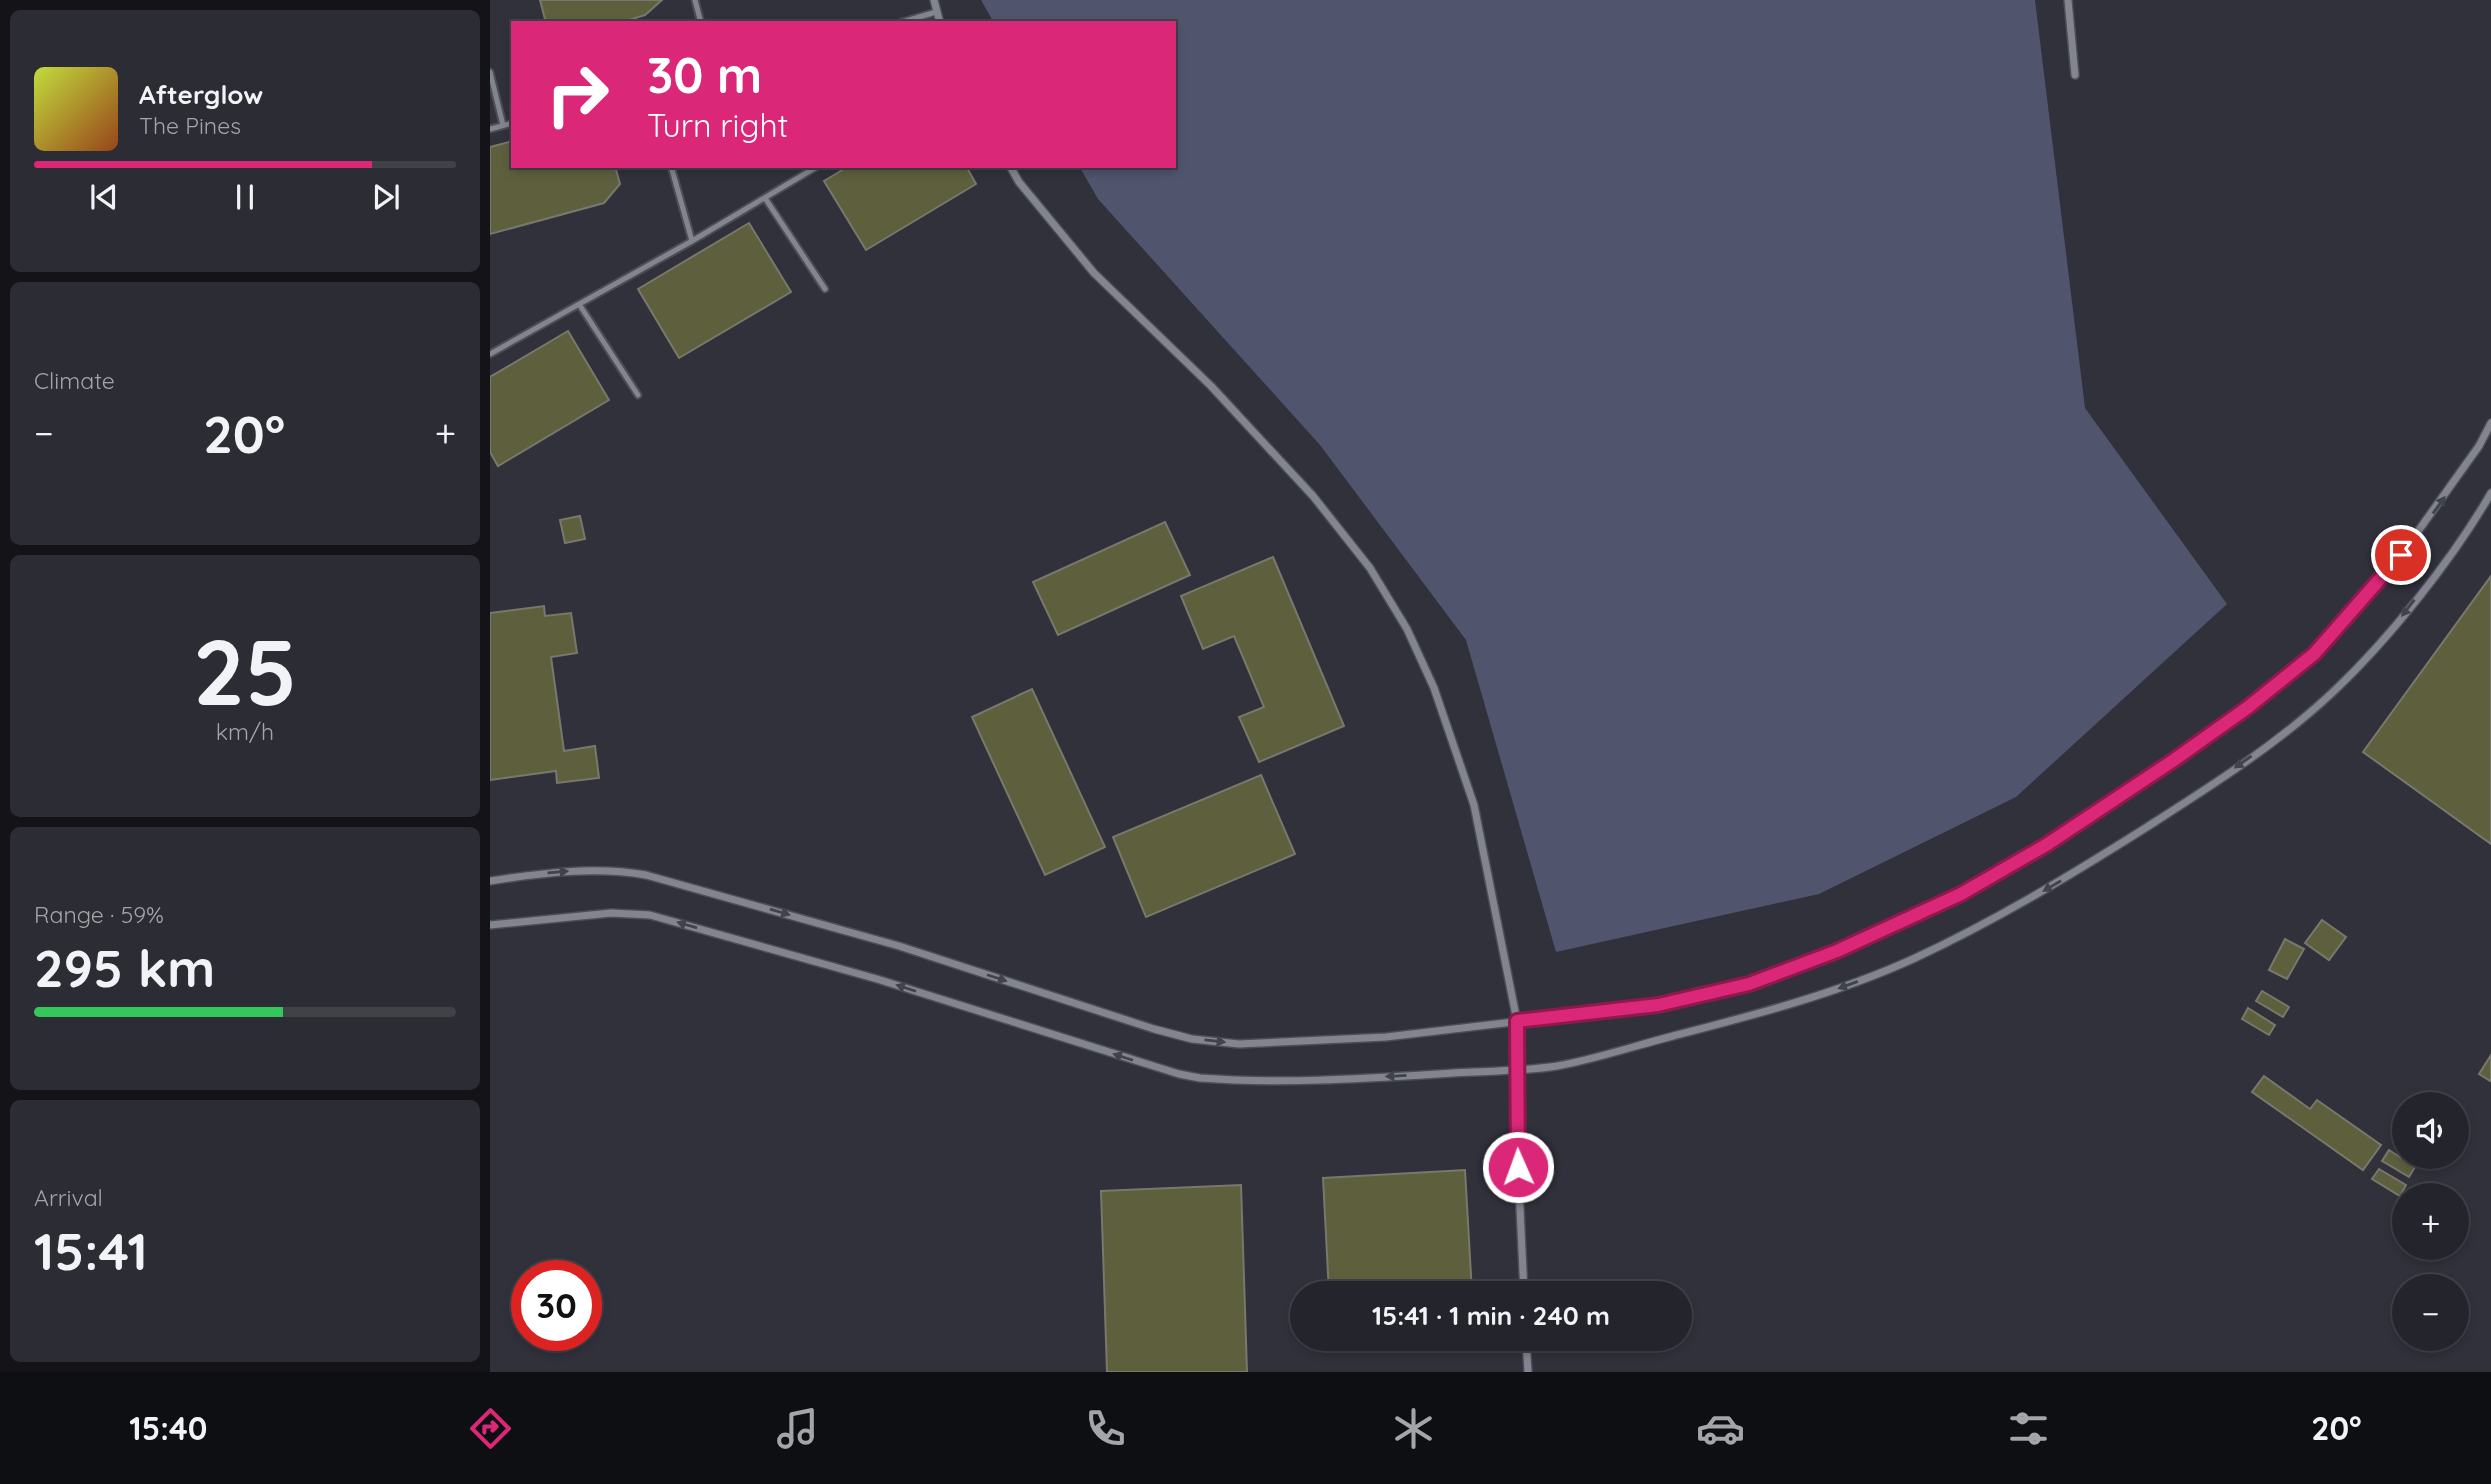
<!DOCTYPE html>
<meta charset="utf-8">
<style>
:root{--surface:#24252c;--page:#2c2d34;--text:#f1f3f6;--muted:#a3a5a9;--line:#414248;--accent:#db2777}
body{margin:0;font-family:Quicksand,sans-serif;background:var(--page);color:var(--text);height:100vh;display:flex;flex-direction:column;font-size:26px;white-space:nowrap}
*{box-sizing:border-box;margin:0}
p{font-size:23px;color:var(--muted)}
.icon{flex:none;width:38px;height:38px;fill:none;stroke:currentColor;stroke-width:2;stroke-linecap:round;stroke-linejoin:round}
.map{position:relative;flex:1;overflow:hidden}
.drawer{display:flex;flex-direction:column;gap:10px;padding:10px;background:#141418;width:490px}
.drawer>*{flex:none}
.guide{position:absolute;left:21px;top:21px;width:665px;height:147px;border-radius:0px;box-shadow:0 4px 10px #0003,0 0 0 2px var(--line);background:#db2777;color:#fff;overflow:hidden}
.fabs{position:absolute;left:1902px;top:1092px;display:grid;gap:14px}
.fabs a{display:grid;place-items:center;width:77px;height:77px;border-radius:50%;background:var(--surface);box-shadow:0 4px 10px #0003,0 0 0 2px var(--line);font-size:35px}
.speed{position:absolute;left:21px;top:1260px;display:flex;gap:14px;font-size:35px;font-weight:700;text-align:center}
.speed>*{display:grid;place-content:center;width:91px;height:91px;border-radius:50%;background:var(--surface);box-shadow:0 4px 10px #0003,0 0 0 2px var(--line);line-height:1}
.speed .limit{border:10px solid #d22;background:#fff;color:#111}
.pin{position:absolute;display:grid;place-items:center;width:60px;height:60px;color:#fff;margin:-30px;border:4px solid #fff;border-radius:50%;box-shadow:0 2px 7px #0007}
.me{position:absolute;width:77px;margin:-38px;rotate:358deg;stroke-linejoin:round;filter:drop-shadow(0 0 5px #0008)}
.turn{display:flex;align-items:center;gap:24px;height:147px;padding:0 21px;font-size:32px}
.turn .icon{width:91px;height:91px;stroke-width:2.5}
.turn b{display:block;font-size:49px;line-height:60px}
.big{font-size:52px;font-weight:700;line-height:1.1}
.drawer .widget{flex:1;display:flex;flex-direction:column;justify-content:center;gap:10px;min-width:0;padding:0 24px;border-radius:10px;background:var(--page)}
.drawer .dial{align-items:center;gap:0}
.dial b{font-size:91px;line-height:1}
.song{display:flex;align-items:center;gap:21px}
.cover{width:84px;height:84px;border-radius:10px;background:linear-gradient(135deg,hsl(70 70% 55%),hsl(20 70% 35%))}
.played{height:7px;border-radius:4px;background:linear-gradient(90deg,var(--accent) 80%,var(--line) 80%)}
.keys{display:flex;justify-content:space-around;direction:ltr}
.heat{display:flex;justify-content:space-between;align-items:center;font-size:38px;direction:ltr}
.charge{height:10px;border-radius:5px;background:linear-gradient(90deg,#34c759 59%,var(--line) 0)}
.trip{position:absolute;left:800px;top:1281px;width:402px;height:70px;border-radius:35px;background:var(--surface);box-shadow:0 4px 10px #0003,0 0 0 2px var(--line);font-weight:700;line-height:70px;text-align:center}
.tab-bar{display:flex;height:112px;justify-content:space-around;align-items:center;background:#0e0f12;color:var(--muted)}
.tab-bar .icon{width:49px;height:49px}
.tab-bar .active{color:var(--accent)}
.tab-bar b{font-size:32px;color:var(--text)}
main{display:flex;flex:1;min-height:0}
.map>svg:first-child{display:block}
.green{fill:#50546d}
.building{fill:#5e5f3d;stroke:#78786d;stroke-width:2}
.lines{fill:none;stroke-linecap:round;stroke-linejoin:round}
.lane-casing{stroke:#4c4d55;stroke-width:9}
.street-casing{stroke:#4c4d55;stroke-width:10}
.lane{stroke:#82848f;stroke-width:5}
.street{stroke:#82848f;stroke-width:7}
.oneway{fill:#40424c}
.route-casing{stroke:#8e194d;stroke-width:18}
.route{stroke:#db2777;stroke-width:12}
</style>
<main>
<section class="drawer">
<div class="widget">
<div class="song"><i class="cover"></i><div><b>Afterglow</b><p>The Pines</p></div></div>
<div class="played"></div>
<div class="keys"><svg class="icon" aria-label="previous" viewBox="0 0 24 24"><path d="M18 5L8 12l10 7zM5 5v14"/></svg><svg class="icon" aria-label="pause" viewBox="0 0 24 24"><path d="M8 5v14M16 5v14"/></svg><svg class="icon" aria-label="next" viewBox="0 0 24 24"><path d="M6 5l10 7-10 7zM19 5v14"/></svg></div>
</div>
<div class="widget"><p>Climate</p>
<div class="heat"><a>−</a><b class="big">20°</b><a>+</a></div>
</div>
<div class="widget dial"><b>25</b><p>km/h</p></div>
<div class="widget"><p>Range · 59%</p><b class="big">295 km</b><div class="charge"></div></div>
<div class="widget"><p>Arrival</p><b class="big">15:41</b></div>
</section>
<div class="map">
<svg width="2001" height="1372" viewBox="0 0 2001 1372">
<rect width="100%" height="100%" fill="#30313b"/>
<!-- green -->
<path class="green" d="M491,0H1545L1595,408L1737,604L1526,797L1329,894L1066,952L976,640L830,445L608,199L589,166H684V23H504Z"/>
<!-- building -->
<path class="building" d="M50,0H172L155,15L129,23H56Z
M23,141V166H125L130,184L114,203L0,234V147Z
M359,166H476L486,184L376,250L334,181Z
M259,223L301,292L189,358L148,289Z
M78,331L119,400L8,466L0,452V377Z
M90,516L95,539L75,543L70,520Z
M675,522L700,575L568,635L543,582Z
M783,557L854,726L769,762L749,717L774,707L744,636L713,649L691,596Z
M2001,576V844L1873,752Z
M54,606L55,616L81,613L87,653L61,657L74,751L105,746L109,778L67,783L66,771L0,780V613Z
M542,689L615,847L555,875L482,717Z
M771,775L805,854L656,917L623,837Z
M1832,920L1856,937L1839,960L1815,943Z
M1795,939L1814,949L1797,979L1779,970Z
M1772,991L1799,1007L1793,1017L1766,1001Z
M1758,1008L1785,1025L1779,1035L1752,1019Z
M2001,1055V1078L2000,1081L1989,1074Z
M1774,1076L1820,1109L1827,1100L1891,1145L1873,1170L1762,1092Z
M1899,1150L1925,1167L1919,1177L1892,1161Z
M1889,1169L1916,1185L1910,1196L1882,1179Z
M975,1170L982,1293H839L833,1178Z
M751,1185L757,1372H617L611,1191Z"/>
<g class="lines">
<!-- lane casing -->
<g class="lane-casing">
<path id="lane" d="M205,0L211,23
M409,23L446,12
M0,72L13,125
M0,129L23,123
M181,166L202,241
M275,198L335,289
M89,304L148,395
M0,354L202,241L328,166"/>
</g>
<!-- street casing -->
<g class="street-casing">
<path id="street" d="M444,0L450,23
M1578,0L1585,75
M520,166L529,182L604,273L721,386L823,496L880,568L917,629L944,688L984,805L1027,1021V1145L1034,1293
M0,881C52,873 104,866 156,875L409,946L664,1029L702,1039L749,1044L896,1037L1169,1005L1259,984L1347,951L1471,894L1556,845L1684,760L1757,708L1824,654L1911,555L1989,446L2001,423
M0,925L121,913L160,915L387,979L689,1074L710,1078C789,1084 869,1079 948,1074C988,1071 1028,1072 1067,1066C1106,1059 1144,1046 1183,1036C1264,1015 1346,994 1423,959C1505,921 1581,875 1657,827C1721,786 1788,744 1844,691C1899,639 1963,559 2001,493
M1036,1339L1038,1372"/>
</g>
<!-- lane -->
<use href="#lane" class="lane"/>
<!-- street -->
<use href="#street" class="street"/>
</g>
<!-- one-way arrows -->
<defs><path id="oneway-solid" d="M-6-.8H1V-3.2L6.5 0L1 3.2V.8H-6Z" transform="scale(1.75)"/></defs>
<g class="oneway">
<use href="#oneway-solid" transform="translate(1949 505) rotate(-54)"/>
<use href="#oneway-solid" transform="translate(1918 608) rotate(128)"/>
<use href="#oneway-solid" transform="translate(1753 762) rotate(145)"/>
<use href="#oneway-solid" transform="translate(68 872) rotate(-5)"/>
<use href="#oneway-solid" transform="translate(1562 886) rotate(150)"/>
<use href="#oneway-solid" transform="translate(290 912) rotate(16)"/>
<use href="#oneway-solid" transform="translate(197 925) rotate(-164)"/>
<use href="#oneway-solid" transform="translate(507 978) rotate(18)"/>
<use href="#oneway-solid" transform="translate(1358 985) rotate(160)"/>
<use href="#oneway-solid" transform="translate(416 988) rotate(-162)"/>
<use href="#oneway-solid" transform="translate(725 1041) rotate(6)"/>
<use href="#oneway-solid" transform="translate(633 1057) rotate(-162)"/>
<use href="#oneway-solid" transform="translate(906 1076) rotate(177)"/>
</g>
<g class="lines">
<!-- route casing -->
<g class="route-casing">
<path id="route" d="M1028,1167L1027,1021L1168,1005L1259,984L1347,951L1471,894L1556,845L1684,760L1757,708L1824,654L1911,555"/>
</g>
<!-- route -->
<use href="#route" class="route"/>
</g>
</svg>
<div class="fabs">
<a><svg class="icon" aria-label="sound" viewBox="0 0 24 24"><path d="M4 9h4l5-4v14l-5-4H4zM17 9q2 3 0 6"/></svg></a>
<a>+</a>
<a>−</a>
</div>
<div class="speed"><div class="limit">30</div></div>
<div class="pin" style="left:1911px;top:555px;background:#d93025"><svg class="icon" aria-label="arrive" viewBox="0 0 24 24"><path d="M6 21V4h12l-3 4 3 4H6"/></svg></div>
<svg class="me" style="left:1028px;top:1167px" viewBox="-20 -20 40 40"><circle r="17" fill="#db2777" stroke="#fff" stroke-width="3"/><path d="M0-11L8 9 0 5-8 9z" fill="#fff"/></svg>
<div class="trip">15:41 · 1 min · 240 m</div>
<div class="guide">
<div class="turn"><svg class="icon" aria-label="right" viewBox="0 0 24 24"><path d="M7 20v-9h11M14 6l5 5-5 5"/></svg><div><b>30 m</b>Turn right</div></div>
</div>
</div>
</main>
<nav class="tab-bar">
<b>15:40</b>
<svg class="icon active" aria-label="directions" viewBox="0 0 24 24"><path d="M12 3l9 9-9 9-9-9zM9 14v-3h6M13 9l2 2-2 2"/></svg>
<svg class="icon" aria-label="music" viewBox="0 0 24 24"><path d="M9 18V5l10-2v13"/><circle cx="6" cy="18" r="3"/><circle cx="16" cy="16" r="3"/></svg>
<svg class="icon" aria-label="phone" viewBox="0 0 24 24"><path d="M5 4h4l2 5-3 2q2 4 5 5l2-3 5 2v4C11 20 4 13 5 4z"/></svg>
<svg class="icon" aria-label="climate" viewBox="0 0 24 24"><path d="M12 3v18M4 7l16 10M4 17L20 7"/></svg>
<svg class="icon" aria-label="car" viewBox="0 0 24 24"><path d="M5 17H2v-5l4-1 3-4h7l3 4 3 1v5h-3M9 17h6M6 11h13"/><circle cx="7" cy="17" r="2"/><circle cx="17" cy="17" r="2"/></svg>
<svg class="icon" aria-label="filters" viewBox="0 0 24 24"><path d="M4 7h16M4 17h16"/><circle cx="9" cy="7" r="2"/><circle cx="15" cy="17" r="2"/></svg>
<b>20°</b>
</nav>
